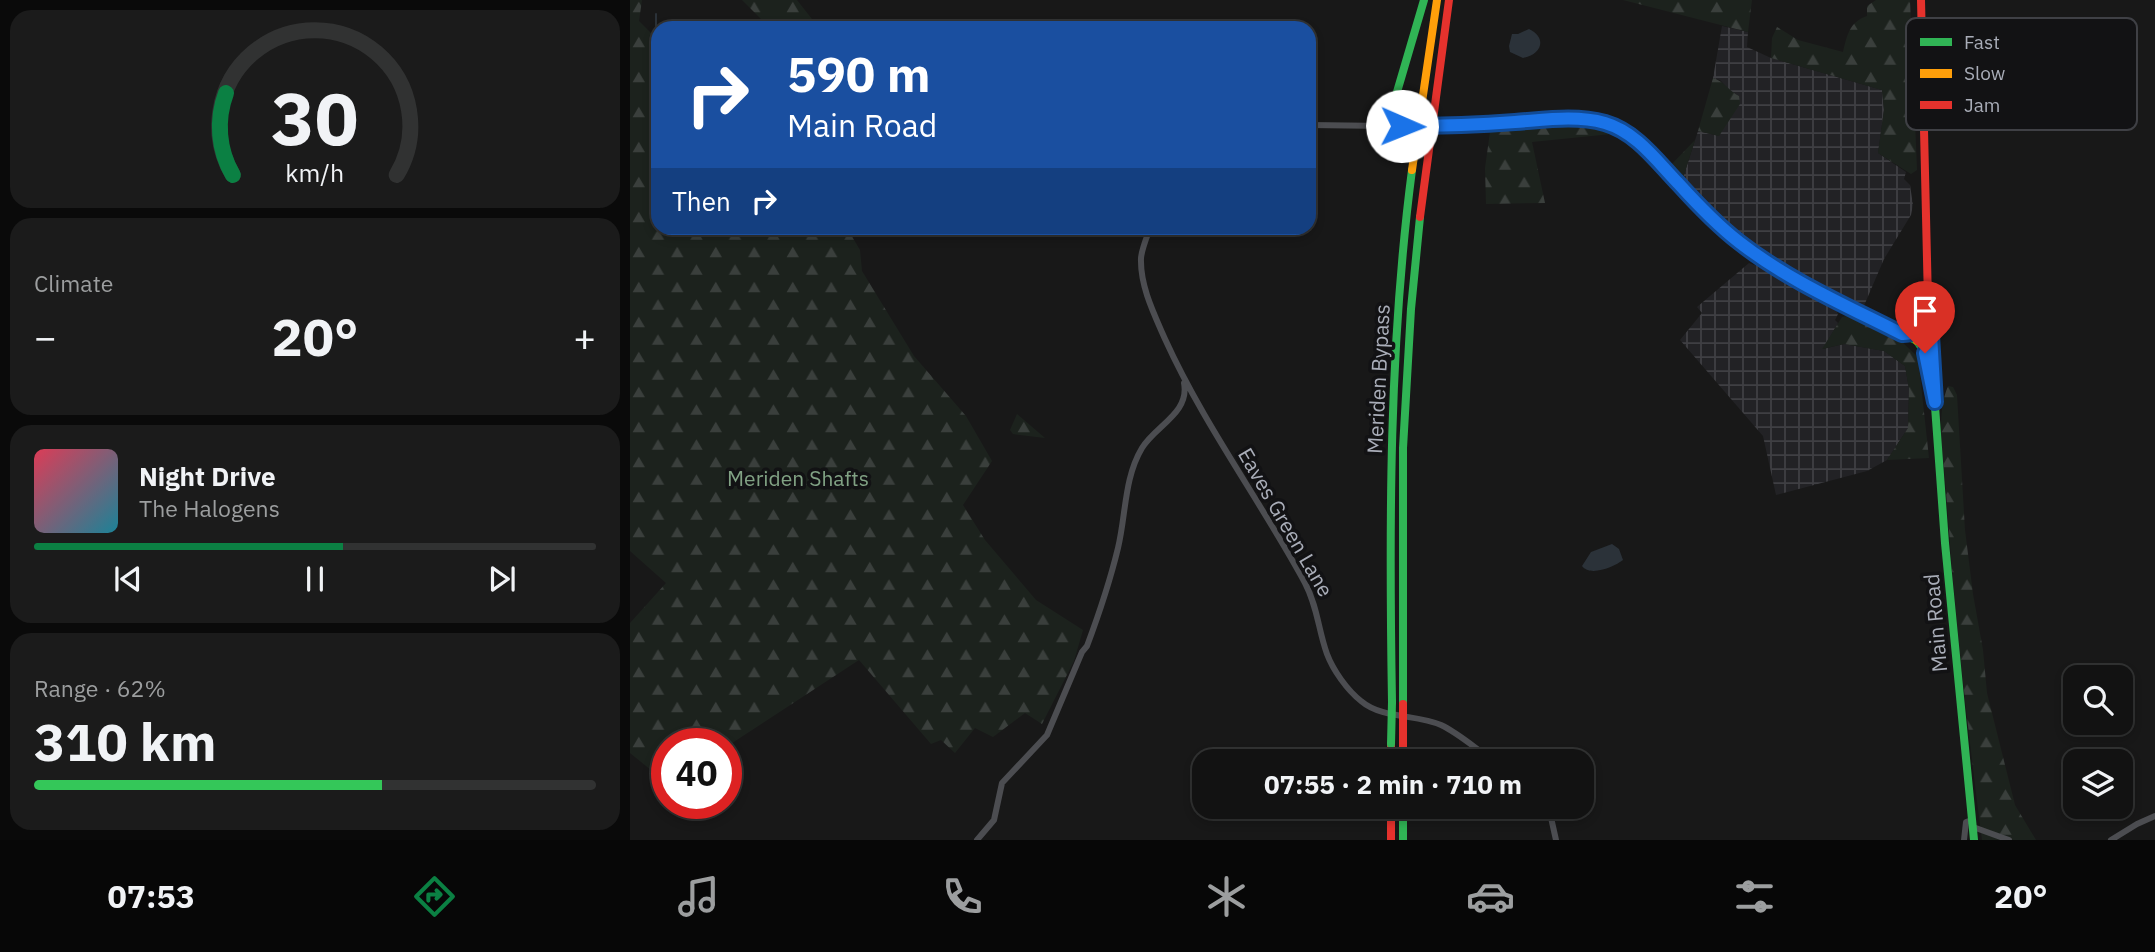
<!DOCTYPE html>
<meta charset="utf-8">
<style>
:root{--surface:#121212;--page:#1b1b1b;--text:#f1f3f6;--muted:#9c9e9f;--line:#313232;--accent:#0b8043}
body{margin:0;font-family:"IBM Plex Sans",sans-serif;background:var(--page);color:var(--text);height:100vh;display:flex;flex-direction:column;font-size:26px;white-space:nowrap}
*{box-sizing:border-box;margin:0}
p{font-size:23px;color:var(--muted)}
.icon{flex:none;width:38px;height:38px;fill:none;stroke:currentColor;stroke-width:2;stroke-linecap:round;stroke-linejoin:round}
.map{position:relative;flex:1;overflow:hidden}
.details{display:flex;flex-direction:column;gap:10px;padding:10px;background:#0a0a0a;width:630px}
.details>*{flex:none}
.banner{position:absolute;left:21px;top:21px;width:665px;height:214px;border-radius:21px;box-shadow:0 4px 10px #0003,0 0 0 2px var(--line);background:#1a4fa0;color:#fff;overflow:hidden}
.fabs{position:absolute;left:1433px;top:665px;display:grid;gap:14px}
.fabs a{display:grid;place-items:center;width:70px;height:70px;border-radius:14px;background:var(--surface);box-shadow:0 4px 10px #0003,0 0 0 2px var(--line);font-size:35px}
.speed{position:absolute;left:21px;top:728px;display:flex;gap:14px;font-size:35px;font-weight:700;text-align:center}
.speed>*{display:grid;place-content:center;width:91px;height:91px;border-radius:50%;background:var(--surface);box-shadow:0 4px 10px #0003,0 0 0 2px var(--line);line-height:1}
.speed .limit{border:10px solid #d22;background:#fff;color:#111}
.pin{position:absolute;display:grid;place-items:center;width:60px;height:60px;color:#fff;margin:-72px -30px;border-radius:50% 50% 50% 0;rotate:-45deg;box-shadow:0 0 7px #0007}
.pin .icon{rotate:45deg}
.me{position:absolute;width:77px;margin:-38px;rotate:91deg;stroke-linejoin:round;filter:drop-shadow(0 0 5px #0008)}
.turn{display:flex;align-items:center;gap:24px;height:147px;padding:0 21px;font-size:32px}
.turn .icon{width:91px;height:91px;stroke-width:2.5}
.turn b{display:block;font-size:49px;line-height:60px}
.then{display:flex;align-items:center;height:66px;padding:0 21px;background:#0003;gap:14px;font-size:26px}
.big{font-size:52px;font-weight:800;line-height:1.1}
.details .card{flex:1;display:flex;flex-direction:column;justify-content:center;gap:10px;min-width:0;padding:0 24px;border-radius:21px;background:var(--page)}
.details .dial{align-items:center;gap:0}
.dial svg{height:182px;overflow:visible;fill:none;stroke:var(--line);stroke-width:7;stroke-linecap:round;text-anchor:middle}
.dial text{fill:var(--text);stroke:none}
.song{display:flex;align-items:center;gap:21px}
.cover{width:84px;height:84px;border-radius:10px;background:linear-gradient(135deg,hsl(350 70% 55%),hsl(190 70% 35%))}
.played{height:7px;border-radius:4px;background:linear-gradient(90deg,var(--accent) 55%,var(--line) 55%)}
.keys{display:flex;justify-content:space-around;direction:ltr}
.heat{display:flex;justify-content:space-between;align-items:center;font-size:38px;direction:ltr}
.charge{height:10px;border-radius:5px;background:linear-gradient(90deg,#34c759 62%,var(--line) 0)}
.trip{position:absolute;left:562px;top:749px;width:402px;height:70px;border-radius:21px;background:var(--surface);box-shadow:0 4px 10px #0003,0 0 0 2px var(--line);font-weight:800;line-height:70px;text-align:center}
.dock{display:flex;height:112px;justify-content:space-around;align-items:center;background:#070707;color:var(--muted)}
.dock .icon{width:49px;height:49px}
.dock .active{color:var(--accent)}
.dock b{font-size:32px;color:var(--text)}
main{display:flex;flex:1;min-height:0}
.map>svg:first-child{display:block}
.industrial{fill:url(#industrial-grid)}
.forest{fill:url(#forest-firs)}
.water{fill:#2b3239}
.lines{fill:none;stroke-linecap:round;stroke-linejoin:round}
.stream{stroke:#2b3239;stroke-width:2}
.street{stroke:#4c4d51;stroke-width:6}
.fast{stroke:#30b455;stroke-width:8}
.slow{stroke:#ff9f0a;stroke-width:8}
.jam{stroke:#e5322d;stroke-width:8}
.fast-bridge{stroke:#30b455;stroke-width:8}
.jam-bridge{stroke:#e5322d;stroke-width:8}
.route-casing{stroke:#114b97;stroke-width:18}
.route{stroke:#1a73e8;stroke-width:12}
.labels{text-anchor:middle;dominant-baseline:central;stroke-width:7;stroke-linejoin:round;paint-order:stroke}
.street-label{font-size:21px;fill:#a9adb8;stroke:#121214}
.park-label{font-size:21px;fill:#81a284;stroke:#121214}
.key{fill:#121214;stroke:#3f4045;stroke-width:2}
.key-label{font-size:19px;fill:#a9adb8}
</style>
<main>
<section class="details">
<div class="card dial"><svg viewBox="0 0 100 80">
<path d="M14 69A42 42 0 1 1 86 69"/>
<path d="M14 69A42 42 0 0 1 11 33" stroke="#0b8043"/>
<text x="50" y="56" font-size="32" font-weight="700">30</text>
<text x="50" y="72" font-size="11">km/h</text>
</svg></div>
<div class="card"><p>Climate</p>
<div class="heat"><a>−</a><b class="big">20°</b><a>+</a></div>
</div>
<div class="card">
<div class="song"><i class="cover"></i><div><b>Night Drive</b><p>The Halogens</p></div></div>
<div class="played"></div>
<div class="keys"><svg class="icon" aria-label="previous" viewBox="0 0 24 24"><path d="M18 5L8 12l10 7zM5 5v14"/></svg><svg class="icon" aria-label="pause" viewBox="0 0 24 24"><path d="M8 5v14M16 5v14"/></svg><svg class="icon" aria-label="next" viewBox="0 0 24 24"><path d="M6 5l10 7-10 7zM19 5v14"/></svg></div>
</div>
<div class="card"><p>Range · 62%</p><b class="big">310 km</b><div class="charge"></div></div>
</section>
<div class="map">
<svg width="1525" height="840" viewBox="0 0 1525 840">
<defs>
<pattern id="industrial-grid" width="8" height="8" patternUnits="userSpaceOnUse" patternTransform="scale(1.75)"><rect width="8" height="8" fill="#222225"/><path d="M0 4h8M4 0v8" fill="none" stroke="#3f3f43"/></pattern>
<pattern id="forest-firs" width="22" height="20" patternUnits="userSpaceOnUse" patternTransform="scale(1.75)"><rect width="22" height="20" fill="#1c221d"/><path d="M5 1l3.5 6h-7zM16 11l3.5 6h-7z" fill="#3a3f3c"/></pattern>
</defs>
<rect width="100%" height="100%" fill="#181818"/>
<!-- industrial -->
<path class="industrial" d="M1092,26L1118,32L1117,47L1141,58L1252,90L1254,110L1248,153L1276,172L1274,179L1280,185L1283,205L1281,215L1254,259L1233,308L1146,263L1107,232L1052,181L1068,131L1089,136L1109,96L1100,91L1090,80L1083,78Z
M1119,263L1124,265L1128,263L1204,306L1208,314L1205,320L1208,323L1193,349L1214,344L1254,351L1275,366L1279,389L1278,428L1257,460L1237,471L1146,495L1133,436L1050,340L1072,313L1067,307Z"/>
<!-- forest -->
<path class="forest" d="M0,0H12L9,21L28,40V228H217L230,250L232,271L284,356L336,416L362,461L333,505L355,540L406,600L453,630L444,661L412,724L395,713L363,737L345,728L325,753L311,740L301,744L229,660L96,747V744H37V783L0,753V623L36,583L0,551Z
M112,0H167L189,28H140Z
M993,0H1122L1118,32Z
M1246,0H1280L1287,170L1281,174L1248,153L1254,110L1252,90L1141,58L1142,38L1147,27L1168,40L1213,52C1217,36 1219,22 1237,16V6Z
M1083,78C1094,81 1099,91 1109,96L1110,104L1089,136L1068,131Z
M930,125C947,126 967,124 981,134L902,142L915,203L856,204L855,168L860,132Z
M1065,140L1052,181L1040,166Z
M1220,315L1269,339L1288,357L1299,458L1257,460L1278,428L1279,389L1275,366L1254,351L1214,344L1192,349L1212,317Z
M1318,386L1323,387L1327,395L1335,530L1343,594L1353,650L1357,693L1385,805L1406,840H1352C1337,724 1324,608 1316,491C1314,458 1305,417 1318,386Z
M387,414L415,438L383,434L380,430Z"/>
<!-- water -->
<path class="water" d="M899,29C918,38 911,55 893,58L880,52L879,46L882,34H888Z
M982,544L989,549L993,560C984,567 960,577 952,566L961,552Z"/>
<g class="lines">
<!-- stream -->
<path class="stream" d="M26,14V44"/>
<!-- street -->
<path class="street" d="M679,125L757,126
M520,228C517,237 512,248 511,258C510,286 524,314 535,339C574,425 630,500 675,583C688,608 688,629 697,654C703,670 717,690 731,701C752,719 786,714 811,725C830,734 847,750 864,761
M916,807L920,813L926,840
M1343,827L1379,840
M347,840L364,820L372,783L417,735L452,652L457,646C469,614 480,581 488,548C496,515 494,478 512,448C525,426 560,413 554,383
M1334,840L1336,822L1342,820
M1481,840L1507,824L1525,816"/>
<!-- fast -->
<path class="fast" d="M757,126L794,0
M1181,289L1287,341L1295,353L1299,365
M1303,379L1315,543L1344,840
M762,702C759,524 759,346 782,170
M773,704V448L781,309L790,217
M773,746V761
M773,807V840"/>
<!-- slow -->
<path class="slow" d="M782,170L807,0
M1287,341L1295,308"/>
<!-- jam -->
<path class="jam" d="M1291,0L1298,302L1303,379
M810,126L946,119C993,122 1013,145 1043,178C1059,196 1075,212 1092,228C1119,252 1149,272 1181,289
M790,217L819,0
M761,744V761
M761,807V840"/>
<!-- fast-bridge -->
<path class="fast-bridge" d="M772,126H810
M761,744L762,702"/>
<!-- jam-bridge -->
<path class="jam-bridge" d="M773,704V746"/>
</g>
<g class="lines">
<!-- route casing -->
<g class="route-casing">
<path id="route" d="M772,126C810,126 847,125 885,122C914,120 946,115 975,123C1006,132 1026,160 1048,183C1067,204 1087,225 1109,242C1159,281 1217,306 1272,334C1281,335 1289,328 1298,331L1301,335L1305,402L1295,353"/>
</g>
<!-- route -->
<use href="#route" class="route"/>
</g>
<g class="labels">
<!-- street labels -->
<g class="street-label">
<text transform="translate(748 379) rotate(-87)">Meriden Bypass</text>
<text transform="translate(656 522) rotate(60)">Eaves Green Lane</text>
<text transform="translate(1305 623) rotate(-95)">Main Road</text>
</g>
<!-- park labels -->
<g class="park-label">
<text x="168" y="478">Meriden Shafts</text>
</g>
</g>
<!-- legend -->
<rect x="1276" y="18" width="231" height="112" rx="10" class="key"/>
<rect x="1290" y="38" width="32" height="8" fill="#30b455"/>
<rect x="1290" y="69" width="32" height="9" fill="#ff9f0a"/>
<rect x="1290" y="101" width="32" height="8" fill="#e5322d"/>
<g class="key-label">
<text x="1334" y="49">Fast</text>
<text x="1334" y="80">Slow</text>
<text x="1334" y="112">Jam</text>
</g>
</svg>
<div class="fabs">
<a><svg class="icon" aria-label="search" viewBox="0 0 24 24"><circle cx="10" cy="10" r="6"/><path d="M15 15l6 6"/></svg></a>
<a><svg class="icon" aria-label="layers" viewBox="0 0 24 24"><path d="M12 4l9 5-9 5-9-5zM3 14l9 5 9-5"/></svg></a>
</div>
<div class="speed"><div class="limit">40</div></div>
<div class="pin" style="left:1295px;top:353px;background:#d93025"><svg class="icon" aria-label="arrive" viewBox="0 0 24 24"><path d="M6 21V4h12l-3 4 3 4H6"/></svg></div>
<svg class="me" style="left:772px;top:126px" viewBox="-20 -20 40 40"><circle r="19" fill="#fff"/><path d="M0-13L10 11 0 6-10 11z" fill="#1a73e8"/></svg>
<div class="trip">07:55 · 2 min · 710 m</div>
<div class="banner">
<div class="turn"><svg class="icon" aria-label="right" viewBox="0 0 24 24"><path d="M7 20v-9h11M14 6l5 5-5 5"/></svg><div><b>590 m</b>Main Road</div></div>
<div class="then">Then<svg class="icon" aria-label="right" viewBox="0 0 24 24"><path d="M7 20v-9h11M14 6l5 5-5 5"/></svg></div>
</div>
</div>
</main>
<nav class="dock">
<b>07:53</b>
<svg class="icon active" aria-label="directions" viewBox="0 0 24 24"><path d="M12 3l9 9-9 9-9-9zM9 14v-3h6M13 9l2 2-2 2"/></svg>
<svg class="icon" aria-label="music" viewBox="0 0 24 24"><path d="M9 18V5l10-2v13"/><circle cx="6" cy="18" r="3"/><circle cx="16" cy="16" r="3"/></svg>
<svg class="icon" aria-label="phone" viewBox="0 0 24 24"><path d="M5 4h4l2 5-3 2q2 4 5 5l2-3 5 2v4C11 20 4 13 5 4z"/></svg>
<svg class="icon" aria-label="climate" viewBox="0 0 24 24"><path d="M12 3v18M4 7l16 10M4 17L20 7"/></svg>
<svg class="icon" aria-label="car" viewBox="0 0 24 24"><path d="M5 17H2v-5l4-1 3-4h7l3 4 3 1v5h-3M9 17h6M6 11h13"/><circle cx="7" cy="17" r="2"/><circle cx="17" cy="17" r="2"/></svg>
<svg class="icon" aria-label="filters" viewBox="0 0 24 24"><path d="M4 7h16M4 17h16"/><circle cx="9" cy="7" r="2"/><circle cx="15" cy="17" r="2"/></svg>
<b>20°</b>
</nav>
